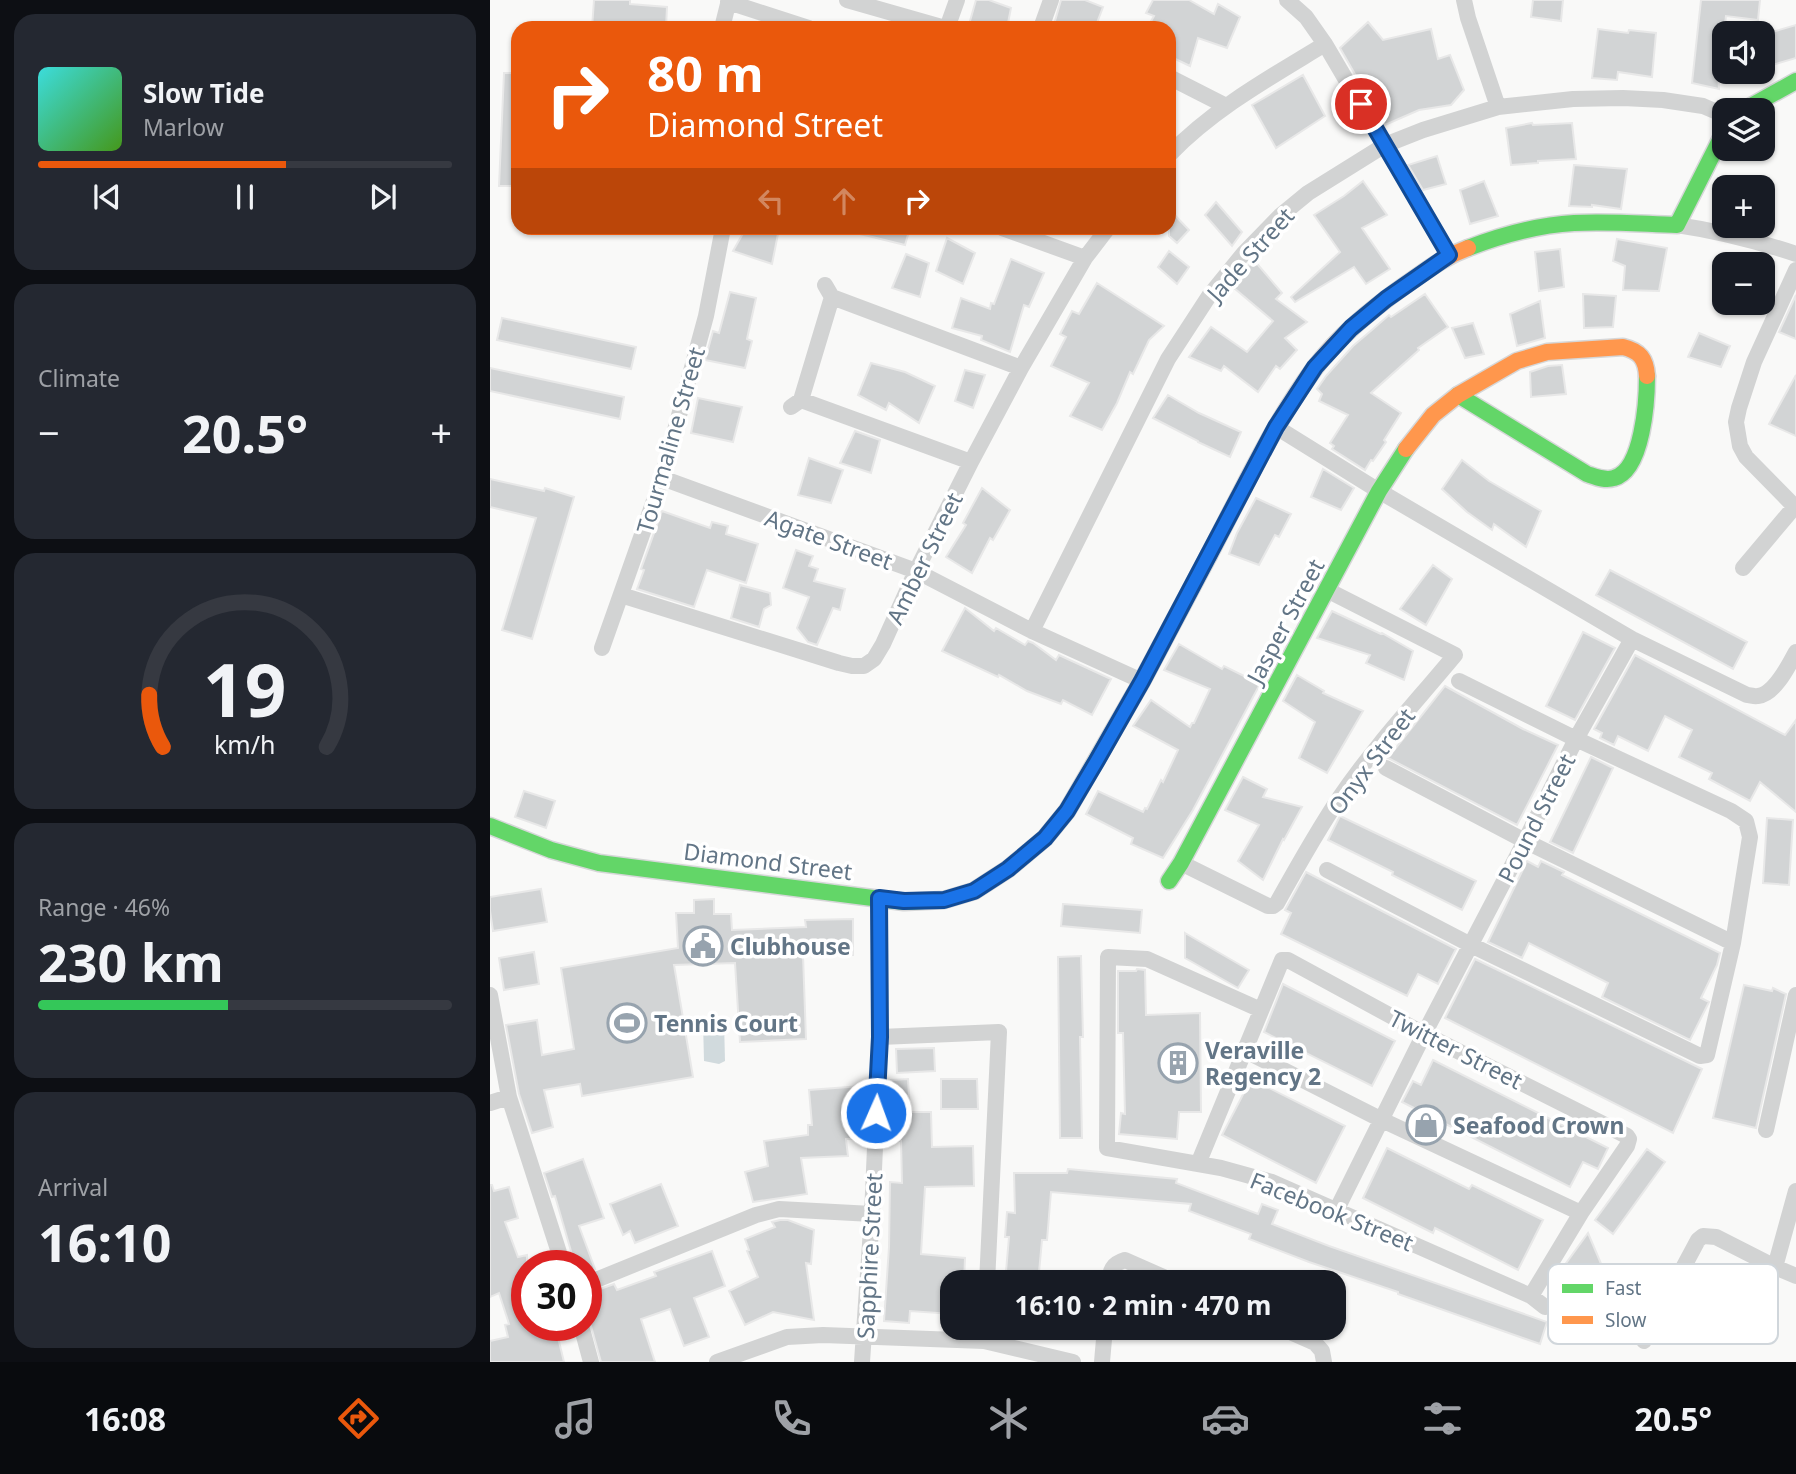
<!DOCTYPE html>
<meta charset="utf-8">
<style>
:root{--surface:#171b24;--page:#242831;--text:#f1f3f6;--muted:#9ea1a6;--line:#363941;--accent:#ea580c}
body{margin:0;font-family:"Noto Sans",sans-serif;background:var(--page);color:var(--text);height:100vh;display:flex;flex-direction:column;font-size:26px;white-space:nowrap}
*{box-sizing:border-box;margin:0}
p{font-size:23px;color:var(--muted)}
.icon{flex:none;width:38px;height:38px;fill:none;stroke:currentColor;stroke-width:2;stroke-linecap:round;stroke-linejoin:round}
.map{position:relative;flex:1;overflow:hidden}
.sheet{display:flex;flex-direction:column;gap:14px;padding:14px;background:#0d0f14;width:490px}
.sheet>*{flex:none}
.top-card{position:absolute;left:21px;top:21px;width:665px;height:214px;border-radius:21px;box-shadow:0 2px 5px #0004;background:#ea580c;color:#fff;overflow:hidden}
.fabs{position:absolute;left:1222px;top:21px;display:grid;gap:14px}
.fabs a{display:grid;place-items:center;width:63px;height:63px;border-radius:14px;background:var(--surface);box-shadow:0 2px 5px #0004;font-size:35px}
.speed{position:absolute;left:21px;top:1250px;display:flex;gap:14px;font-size:35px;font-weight:700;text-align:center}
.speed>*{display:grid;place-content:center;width:91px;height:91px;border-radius:50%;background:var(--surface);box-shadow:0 2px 5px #0004;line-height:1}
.speed .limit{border:10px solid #d22;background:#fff;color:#111}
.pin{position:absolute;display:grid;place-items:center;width:60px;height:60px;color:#fff;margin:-30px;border:4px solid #fff;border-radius:50%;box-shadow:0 2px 7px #0007}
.me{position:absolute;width:77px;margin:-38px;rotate:2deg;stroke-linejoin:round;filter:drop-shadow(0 0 5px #0008)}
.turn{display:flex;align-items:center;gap:24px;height:147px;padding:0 21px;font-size:32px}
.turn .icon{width:91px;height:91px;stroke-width:2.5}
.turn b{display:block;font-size:49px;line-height:60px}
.lanes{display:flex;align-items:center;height:66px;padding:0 21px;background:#0003;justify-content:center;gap:35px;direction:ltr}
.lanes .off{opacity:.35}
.big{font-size:52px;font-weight:700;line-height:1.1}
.sheet .tile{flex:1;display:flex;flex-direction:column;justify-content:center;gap:10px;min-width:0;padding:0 24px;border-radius:21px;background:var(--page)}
.sheet .dial{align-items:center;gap:0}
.dial svg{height:182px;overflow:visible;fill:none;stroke:var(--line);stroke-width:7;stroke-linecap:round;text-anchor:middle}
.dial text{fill:var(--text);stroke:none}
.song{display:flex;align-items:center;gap:21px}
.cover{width:84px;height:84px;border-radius:10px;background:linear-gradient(135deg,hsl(180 70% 55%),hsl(100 70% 35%))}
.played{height:7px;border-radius:4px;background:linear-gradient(90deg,var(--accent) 60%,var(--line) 60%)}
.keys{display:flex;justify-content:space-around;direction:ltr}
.heat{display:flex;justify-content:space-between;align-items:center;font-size:38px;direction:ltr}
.charge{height:10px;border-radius:5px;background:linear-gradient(90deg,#34c759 46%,var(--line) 0)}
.trip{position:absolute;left:450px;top:1270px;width:406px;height:70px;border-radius:21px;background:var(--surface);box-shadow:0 2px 5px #0004;font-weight:700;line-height:70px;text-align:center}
.tab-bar{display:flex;height:112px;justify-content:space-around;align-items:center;background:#090b0e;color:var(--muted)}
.tab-bar .icon{width:49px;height:49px}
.tab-bar .on{color:var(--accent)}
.tab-bar b{font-size:32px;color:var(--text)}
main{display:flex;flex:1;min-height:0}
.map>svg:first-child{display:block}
.water{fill:#d1dadd}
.building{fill:#d2d4d5;stroke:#e8e8e8;stroke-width:2}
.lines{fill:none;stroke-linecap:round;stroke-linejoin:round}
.fast-casing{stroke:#d6d7d8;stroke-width:19}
.slow-casing{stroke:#d6d7d8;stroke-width:19}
.street{stroke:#d2d3d3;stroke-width:16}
.fast{stroke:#63d668;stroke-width:16}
.slow{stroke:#ff974d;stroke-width:16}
.route-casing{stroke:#114b97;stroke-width:18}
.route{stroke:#1a73e8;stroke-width:12}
.labels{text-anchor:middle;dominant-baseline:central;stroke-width:7;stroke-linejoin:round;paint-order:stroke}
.street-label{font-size:23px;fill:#627586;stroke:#fff}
.poi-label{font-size:23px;font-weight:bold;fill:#627586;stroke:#fff;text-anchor:start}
.key{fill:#fff;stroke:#d0d6db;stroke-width:2}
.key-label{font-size:19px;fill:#627586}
</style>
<main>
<section class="sheet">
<div class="tile">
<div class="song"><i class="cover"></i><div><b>Slow Tide</b><p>Marlow</p></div></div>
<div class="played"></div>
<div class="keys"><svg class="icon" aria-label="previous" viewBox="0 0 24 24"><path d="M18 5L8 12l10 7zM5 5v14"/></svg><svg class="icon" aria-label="pause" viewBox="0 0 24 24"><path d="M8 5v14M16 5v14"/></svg><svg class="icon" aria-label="next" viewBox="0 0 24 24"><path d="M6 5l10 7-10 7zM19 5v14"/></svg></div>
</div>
<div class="tile"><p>Climate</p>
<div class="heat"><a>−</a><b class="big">20.5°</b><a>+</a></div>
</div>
<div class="tile dial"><svg viewBox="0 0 100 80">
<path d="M14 69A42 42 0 1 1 86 69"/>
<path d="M14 69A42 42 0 0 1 8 46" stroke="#ea580c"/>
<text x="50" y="56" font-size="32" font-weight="700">19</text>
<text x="50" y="72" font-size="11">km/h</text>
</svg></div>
<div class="tile"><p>Range · 46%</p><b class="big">230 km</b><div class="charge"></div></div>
<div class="tile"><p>Arrival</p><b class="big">16:10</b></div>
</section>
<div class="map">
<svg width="1306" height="1362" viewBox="0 0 1306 1362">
<rect width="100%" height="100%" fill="#f9f9f8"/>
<!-- water -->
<path class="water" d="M219,1018H229L234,1021L235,1061L229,1064L214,1061L213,1021Z"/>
<!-- building -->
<path class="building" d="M104,0H140V4L177,7L176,28H102Z
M486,0H499L521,8L517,28H478Z
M571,0H595L613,7L605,28H563Z
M663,0H699L724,14L728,4L750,17L737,48L708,38L700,66L679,56V28H657L664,16L656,13Z
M1043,0H1073L1071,21L1041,17Z
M1211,0H1270L1268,20L1236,16L1234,31H1226L1229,89L1202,83Z
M878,22L893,40L941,29L948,59L960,55L974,90L961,105L929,110L895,125L881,102L876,89L874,90L850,48Z
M1306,25V58L1272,68V35Z
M1108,29L1138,33L1139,30L1166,33L1162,77L1128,72L1127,80L1102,78Z
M14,73H28V186H9Z
M813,75L835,116L786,148L762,105Z
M1042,123L1043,125L1082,123L1086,159L1048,161V163L1021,165L1016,128Z
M947,156L956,184L933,190L918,165Z
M1084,165L1137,169L1131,209L1102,205V207L1079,206Z
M873,181L897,215L872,228L900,269L876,284L864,267L805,302L801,297L850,252L824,215L854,196Z
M994,181L1008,216L980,224L970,190Z
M726,202L752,232L742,246L715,215Z
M679,209L699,230L687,243L679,236Z
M256,228L288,234L282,264L243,251Z
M367,228H420L415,245L366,233Z
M457,238L485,253L473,284L446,271Z
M1127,239L1177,248L1169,291L1133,290L1135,266L1123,261Z
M1070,249L1074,287L1049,291L1045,252Z
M679,251L699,267L687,284L668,267Z
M416,254L439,263L430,297L402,288Z
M521,259L554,273L539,307L534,305L520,352L491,340L492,336L462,328L471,298L500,309L501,303L504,304Z
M763,259L792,293L786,299L817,322L795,338L807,350L790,369L786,366L768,392L734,366L731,371L699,357L721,327L757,352L783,321L744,288Z
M607,283L674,326L659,340L643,374L640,372L627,403L612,430L580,416L599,383L561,366L576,337L570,334L582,311L589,314Z
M240,292L266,298L257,339L262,341L255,368L215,360L223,331L229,333Z
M935,294L958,327L928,348L929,350L881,393L911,413L894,440L896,442L883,461L881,460L875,470L842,449L844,446L840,443L858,415L829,401L832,394L827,389L836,376L863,346L883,329L899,315L901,317Z
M1093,294L1126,296L1123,327L1094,328Z
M1306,295V339L1289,332Z
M1050,301L1055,338L1027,346L1020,314Z
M12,318L146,347L141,369L7,340Z
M983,323L994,354L975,358L962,328Z
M1209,333L1240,346L1231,367L1198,357Z
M381,363L415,372L445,386L429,423L399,403L396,410L368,395Z
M1072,365L1076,394L1041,397L1040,372L1058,366Z
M0,368L134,397L130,419L0,391Z
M475,370L495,375L483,408L465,401Z
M1306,375V436L1279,424Z
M678,395L709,413L751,432L740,457L708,442V441L663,418Z
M208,398L252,407L243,442L201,433Z
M365,431L390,440L381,473L350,463Z
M319,458L353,470L341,503L308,495Z
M972,460L999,481L1051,511L1036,547L1004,524L1002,530L977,512L952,489Z
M833,469L864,488L851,510L821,497Z
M0,479L54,491L55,488L84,497L42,639L12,630L46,518L0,507Z
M492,488L520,510L503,540L500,538L482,573L456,557L476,525L473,523Z
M766,498L801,514L789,537L785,535L769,565L739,554L747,533Z
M172,511L220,528L222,522L238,526L236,534L268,544L256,583L217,570L204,607L147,589L154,570L151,569Z
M306,550L323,556L319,566L328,569L324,581L355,589L350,610L343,608L327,645L318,642L307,628L319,597L293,588Z
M943,565L962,579L936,625L910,609Z
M1120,570L1257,642L1243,669L1106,595Z
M250,585L280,593L281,605L274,609L269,627L241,618Z
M475,608L504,631L506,628L535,645L538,641L543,643L566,660L569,655L621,679L602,715L573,700L571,704L537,691L509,675L508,677L452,651Z
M842,611L891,634L892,633L923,651L914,680L876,663L880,655L827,638Z
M1093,632L1125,648L1085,720L1056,706Z
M689,644L732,669L734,666L770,684L703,810L673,858L641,844L643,838L596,814L608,791L653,812L655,808L657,809L671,780L673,782L688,750L643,726L661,700L700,727L702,723H704L720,689L674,670Z
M1145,655L1295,735L1306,720V812L1270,782L1260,801L1219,779L1222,773L1189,757L1202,730L1175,716L1158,751L1128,736L1124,745L1110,738L1112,733L1104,729Z
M807,675L834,691L833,693L873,711L837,773L809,758L825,722L793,701Z
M955,686L1033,729L1068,745L1027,825L898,758Z
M1101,757L1123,768L1083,853L1060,842Z
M753,777L777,789L773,797L812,807L794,840L793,839L773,880L748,861L769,825L735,810Z
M34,791L65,801L56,828L25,817Z
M850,816L986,881L972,910L902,875L903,872L838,840Z
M1277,818L1303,820L1299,885L1273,883Z
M1037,861L1048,867L1051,861L1074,872L1072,875L1230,953L1227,965L1211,998L1219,1002L1200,1040L1112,997L1118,983L1039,943L1032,958L998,942Z
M816,872L966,949L948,984L928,974L917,996L791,934L801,913L795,910Z
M51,889L57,922L3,931L0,911V897Z
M224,899V914H241L242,930L316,927L315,920L363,919V955H313L316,1039L250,1042L245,963L184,965L203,1077L92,1096L90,1084L54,1090L63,1127L42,1133L29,1094L16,1025L47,1020L52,1055L84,1049L71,968L188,948L186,913H204V900Z
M573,904L652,910L650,933L571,926Z
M695,933L759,970L748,988L695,958Z
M44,952L49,984L14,990L9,958Z
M591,956L593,1037H590L592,1138H570L568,957Z
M985,959L1212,1069L1183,1133L955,1018Z
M647,969L655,970L656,1015L710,1013L711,1112H689L687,1139L629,1134L631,1113L635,1114L633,1033H628V971H646Z
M793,984L905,1041L882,1086L774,1032Z
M1254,985L1282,991L1283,988L1296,994L1266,1128L1223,1118Z
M444,1048L445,1071L407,1073L406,1049Z
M943,1060L1118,1148L1108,1169L1093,1162L1080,1187L912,1102L923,1081L931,1085Z
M418,1079L420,1112H441L442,1147L483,1146L484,1186L435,1187L431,1254L475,1258L474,1283H462V1314L420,1311L419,1323L394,1321L399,1247L400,1182L412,1183L411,1141H404L401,1080Z
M451,1079H487L488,1109H451Z
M761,1079L855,1126L826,1183L732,1135Z
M371,1086L374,1139H356L358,1156L311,1158L317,1194L263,1202L255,1172L278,1166L274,1141L318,1135V1125H322L319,1090Z
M897,1148L979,1189L982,1185L1053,1220L1028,1270L945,1228L943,1233L873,1198Z
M1157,1149L1175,1162L1123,1234L1105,1220Z
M93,1159L114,1218L89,1226L105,1269L96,1273V1265H85L65,1196L62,1197L54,1173Z
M578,1169L687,1179L686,1183L768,1214L772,1204L788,1210L782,1224L839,1246L1057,1322L1050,1344L908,1294V1292L819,1262L759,1239L761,1234L699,1211L701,1204L561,1192L557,1240H552L548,1283H515L519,1237H515L517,1212L525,1213L524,1173H577Z
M171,1184L188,1226L145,1243L140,1231L133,1235L120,1204Z
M0,1185H2L4,1191L19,1187L28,1218L15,1222L28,1257L37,1255V1325H65L74,1362H0V1341L18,1337L15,1325L19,1324L9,1293L0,1297Z
M290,1220H298L324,1230L321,1264L316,1263L324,1320L283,1312L255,1325L239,1291L268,1277L257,1251L259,1250L255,1239L285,1227L282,1222Z
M1098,1233L1112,1266L1074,1300L1058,1288Z
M222,1251L235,1286L204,1298L219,1337L194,1346L180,1309L151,1319L165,1362H111L99,1319H101L96,1308V1294L124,1284L127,1290L166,1276L164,1272Z"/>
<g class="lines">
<!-- fast casing -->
<g class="fast-casing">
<path id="fast" d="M1254,110L1306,81
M978,248C1012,235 1048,225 1084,223C1118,221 1153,224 1187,225L1234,132
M968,395L1097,474C1106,477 1115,481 1124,478C1153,470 1157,400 1157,376
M0,826L61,850L109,863L414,902L454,900L484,891L518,869L555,838L577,811L652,681L719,555
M679,881L691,863L889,491L916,449"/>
</g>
<!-- slow casing -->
<g class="slow-casing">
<path id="slow" d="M916,449L943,415L968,395L1027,361L1057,352L1133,347C1150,351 1156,359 1157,376
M719,555C752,492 782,426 824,369C848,336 882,309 914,286C936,271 953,257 978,248"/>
</g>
<!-- street -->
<path class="street" d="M357,0L455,28
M797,0L816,17L835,44L959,255
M974,0L978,18L1008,107
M238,2L319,28
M232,28L239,0
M457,28L467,0
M551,28L561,0
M679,77L736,106
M679,155C723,109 781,77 835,44
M1187,225C1228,231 1267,241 1306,254
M512,228L595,258
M335,285L342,297L531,368
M311,400L342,297
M301,407L311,400L481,462
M786,427L889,491L1142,639L1257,695C1261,695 1264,697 1268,696C1285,694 1299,665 1306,652
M172,478L426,571L542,631L652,681
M1305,507L1256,457L1250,446L1246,422L1249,408L1264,362L1306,270
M1253,568L1306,505
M131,595L349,663L362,666H374L384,659L393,644L426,571L481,462L531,368L595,258L618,228
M542,631L678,359L719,296L754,253L790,216L818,193L895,145L933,130L1008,107L1083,99L1133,98L1173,100L1213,106L1234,115
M112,648L172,478L216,316L233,228
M896,768L1035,841L1243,943
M691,863L778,906H783L787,903C807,867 827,831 850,797C884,747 926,702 965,655L837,590
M837,870L981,945L1210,1056L1217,1055L1243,943L1260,837L1256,821L1241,811L1086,739L969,681
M0,995L19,1097L73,1265
M771,1010L657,959L618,957L617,1148L731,1168L782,1182L1041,1296L1055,1307
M390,1037L509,1032L497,1283
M754,1050L892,1120L1091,1213
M0,1103L19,1097
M1276,1130L1306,995
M708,1164L792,960H798L934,1034L1137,1136L1139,1139L1137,1146L1091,1213L1041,1296
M846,1211L934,1034L1035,841L1086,739L1142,639
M1285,1267L1306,1191
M619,1283C620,1270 622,1264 635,1260L687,1283
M96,1284L266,1215L289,1209L382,1214
M91,1325L101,1362
M791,1328L825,1343L832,1351L834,1362
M1154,1341L1208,1240L1213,1236L1226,1237L1285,1267L1306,1276
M227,1362L297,1337L333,1335L494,1341L583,1362
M372,1362L382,1214L390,1037L389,898
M612,1362L615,1328"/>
<!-- fast -->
<use href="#fast" class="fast"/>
<!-- slow -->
<use href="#slow" class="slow"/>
</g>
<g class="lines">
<!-- route casing -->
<g class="route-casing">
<path id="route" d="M386,1113L390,1037L389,898L414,901L454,900L484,891L518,869L555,838L577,811L606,762L652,681L786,427L825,367L861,328L896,299L959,255L871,104"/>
</g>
<!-- route -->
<use href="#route" class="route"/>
</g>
<!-- icons -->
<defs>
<g id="civic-ring" transform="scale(2.0125)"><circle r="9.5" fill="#fff" stroke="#97a3ae" stroke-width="1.5"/><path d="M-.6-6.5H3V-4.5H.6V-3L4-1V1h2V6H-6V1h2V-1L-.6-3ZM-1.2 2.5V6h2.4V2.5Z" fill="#97a3ae"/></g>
<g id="stadium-ring" transform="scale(2.0125)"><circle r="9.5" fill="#fff" stroke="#97a3ae" stroke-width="1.5"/><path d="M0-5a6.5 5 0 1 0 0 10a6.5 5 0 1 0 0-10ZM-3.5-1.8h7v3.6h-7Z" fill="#97a3ae"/></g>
<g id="building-ring" transform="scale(2.0125)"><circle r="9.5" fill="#fff" stroke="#97a3ae" stroke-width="1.5"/><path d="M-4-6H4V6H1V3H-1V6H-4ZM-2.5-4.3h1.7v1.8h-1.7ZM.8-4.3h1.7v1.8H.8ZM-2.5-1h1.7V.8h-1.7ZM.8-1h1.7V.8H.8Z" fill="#97a3ae"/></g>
<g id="shop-ring" transform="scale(2.0125)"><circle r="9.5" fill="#fff" stroke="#97a3ae" stroke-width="1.5"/><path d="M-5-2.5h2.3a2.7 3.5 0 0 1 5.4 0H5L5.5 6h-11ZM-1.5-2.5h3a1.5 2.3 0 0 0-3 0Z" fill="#97a3ae"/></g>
</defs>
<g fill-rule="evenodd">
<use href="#civic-ring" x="213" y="946"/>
<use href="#stadium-ring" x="137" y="1023"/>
<use href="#building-ring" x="688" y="1063"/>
<use href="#shop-ring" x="936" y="1125"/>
</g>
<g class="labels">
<!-- street labels -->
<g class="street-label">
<text transform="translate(760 254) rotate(-48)">Jade Street</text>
<text transform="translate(180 440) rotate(-74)">Tourmaline Street</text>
<text transform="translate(339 539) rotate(20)">Agate Street</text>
<text transform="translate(434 558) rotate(-64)">Amber Street</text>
<text transform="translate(795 621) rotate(-62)">Jasper Street</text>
<text transform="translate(881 761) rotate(-53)">Onyx Street</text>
<text transform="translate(1046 818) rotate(-63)">Pound Street</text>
<text transform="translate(278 861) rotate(7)">Diamond Street</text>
<text transform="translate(966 1049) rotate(27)">Twitter Street</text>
<text transform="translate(842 1211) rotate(22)">Facebook Street</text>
<text transform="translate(379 1256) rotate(-87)">Sapphire Street</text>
</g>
<!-- poi labels -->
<g class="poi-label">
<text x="240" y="946">Clubhouse</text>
<text x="164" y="1023">Tennis Court</text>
<text x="715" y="1050">Veraville<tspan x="715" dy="26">Regency 2</tspan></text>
<text x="963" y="1125">Seafood Crown</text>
</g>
</g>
<!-- legend -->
<rect x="1058" y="1264" width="230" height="80" rx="10" class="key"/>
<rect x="1072" y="1284" width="31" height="9" fill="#63d668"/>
<rect x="1072" y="1316" width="31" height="8" fill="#ff974d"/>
<g class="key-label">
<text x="1115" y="1295">Fast</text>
<text x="1115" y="1327">Slow</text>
</g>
</svg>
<div class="fabs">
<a><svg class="icon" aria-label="sound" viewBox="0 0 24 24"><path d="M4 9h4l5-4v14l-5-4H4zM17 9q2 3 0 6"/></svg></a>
<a><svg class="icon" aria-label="layers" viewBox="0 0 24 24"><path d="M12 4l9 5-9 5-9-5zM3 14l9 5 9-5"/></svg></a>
<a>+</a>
<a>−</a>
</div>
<div class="speed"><div class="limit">30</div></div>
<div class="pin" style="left:871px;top:104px;background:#d93025"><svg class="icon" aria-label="arrive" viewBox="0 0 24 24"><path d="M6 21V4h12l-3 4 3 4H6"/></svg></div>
<svg class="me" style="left:386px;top:1113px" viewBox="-20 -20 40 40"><circle r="17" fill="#1a73e8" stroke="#fff" stroke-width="3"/><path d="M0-11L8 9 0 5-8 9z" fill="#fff"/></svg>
<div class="trip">16:10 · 2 min · 470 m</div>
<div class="top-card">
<div class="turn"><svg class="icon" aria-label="right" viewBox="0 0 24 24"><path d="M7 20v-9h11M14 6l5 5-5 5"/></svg><div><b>80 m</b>Diamond Street</div></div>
<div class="lanes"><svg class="icon off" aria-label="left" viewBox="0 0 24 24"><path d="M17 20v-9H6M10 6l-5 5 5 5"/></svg><svg class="icon off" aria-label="ahead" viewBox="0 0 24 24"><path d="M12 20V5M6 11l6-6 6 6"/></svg><svg class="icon" aria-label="right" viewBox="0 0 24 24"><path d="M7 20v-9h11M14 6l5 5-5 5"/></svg></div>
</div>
</div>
</main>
<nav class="tab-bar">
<b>16:08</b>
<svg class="icon on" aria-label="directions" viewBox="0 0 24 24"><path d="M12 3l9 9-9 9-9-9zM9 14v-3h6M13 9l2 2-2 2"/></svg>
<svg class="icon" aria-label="music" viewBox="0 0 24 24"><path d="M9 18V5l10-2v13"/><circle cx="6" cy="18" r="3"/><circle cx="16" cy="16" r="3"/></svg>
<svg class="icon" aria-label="phone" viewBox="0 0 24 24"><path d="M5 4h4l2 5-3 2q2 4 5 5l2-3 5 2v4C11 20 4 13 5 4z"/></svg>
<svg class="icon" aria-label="climate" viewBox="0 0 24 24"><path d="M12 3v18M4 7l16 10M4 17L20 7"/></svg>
<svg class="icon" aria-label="car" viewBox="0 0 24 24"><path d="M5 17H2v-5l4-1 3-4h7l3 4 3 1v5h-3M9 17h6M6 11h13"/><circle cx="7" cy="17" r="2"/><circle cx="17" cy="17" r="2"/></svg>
<svg class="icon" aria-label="filters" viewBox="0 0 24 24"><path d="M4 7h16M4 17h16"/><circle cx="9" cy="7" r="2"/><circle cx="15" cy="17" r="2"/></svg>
<b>20.5°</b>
</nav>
